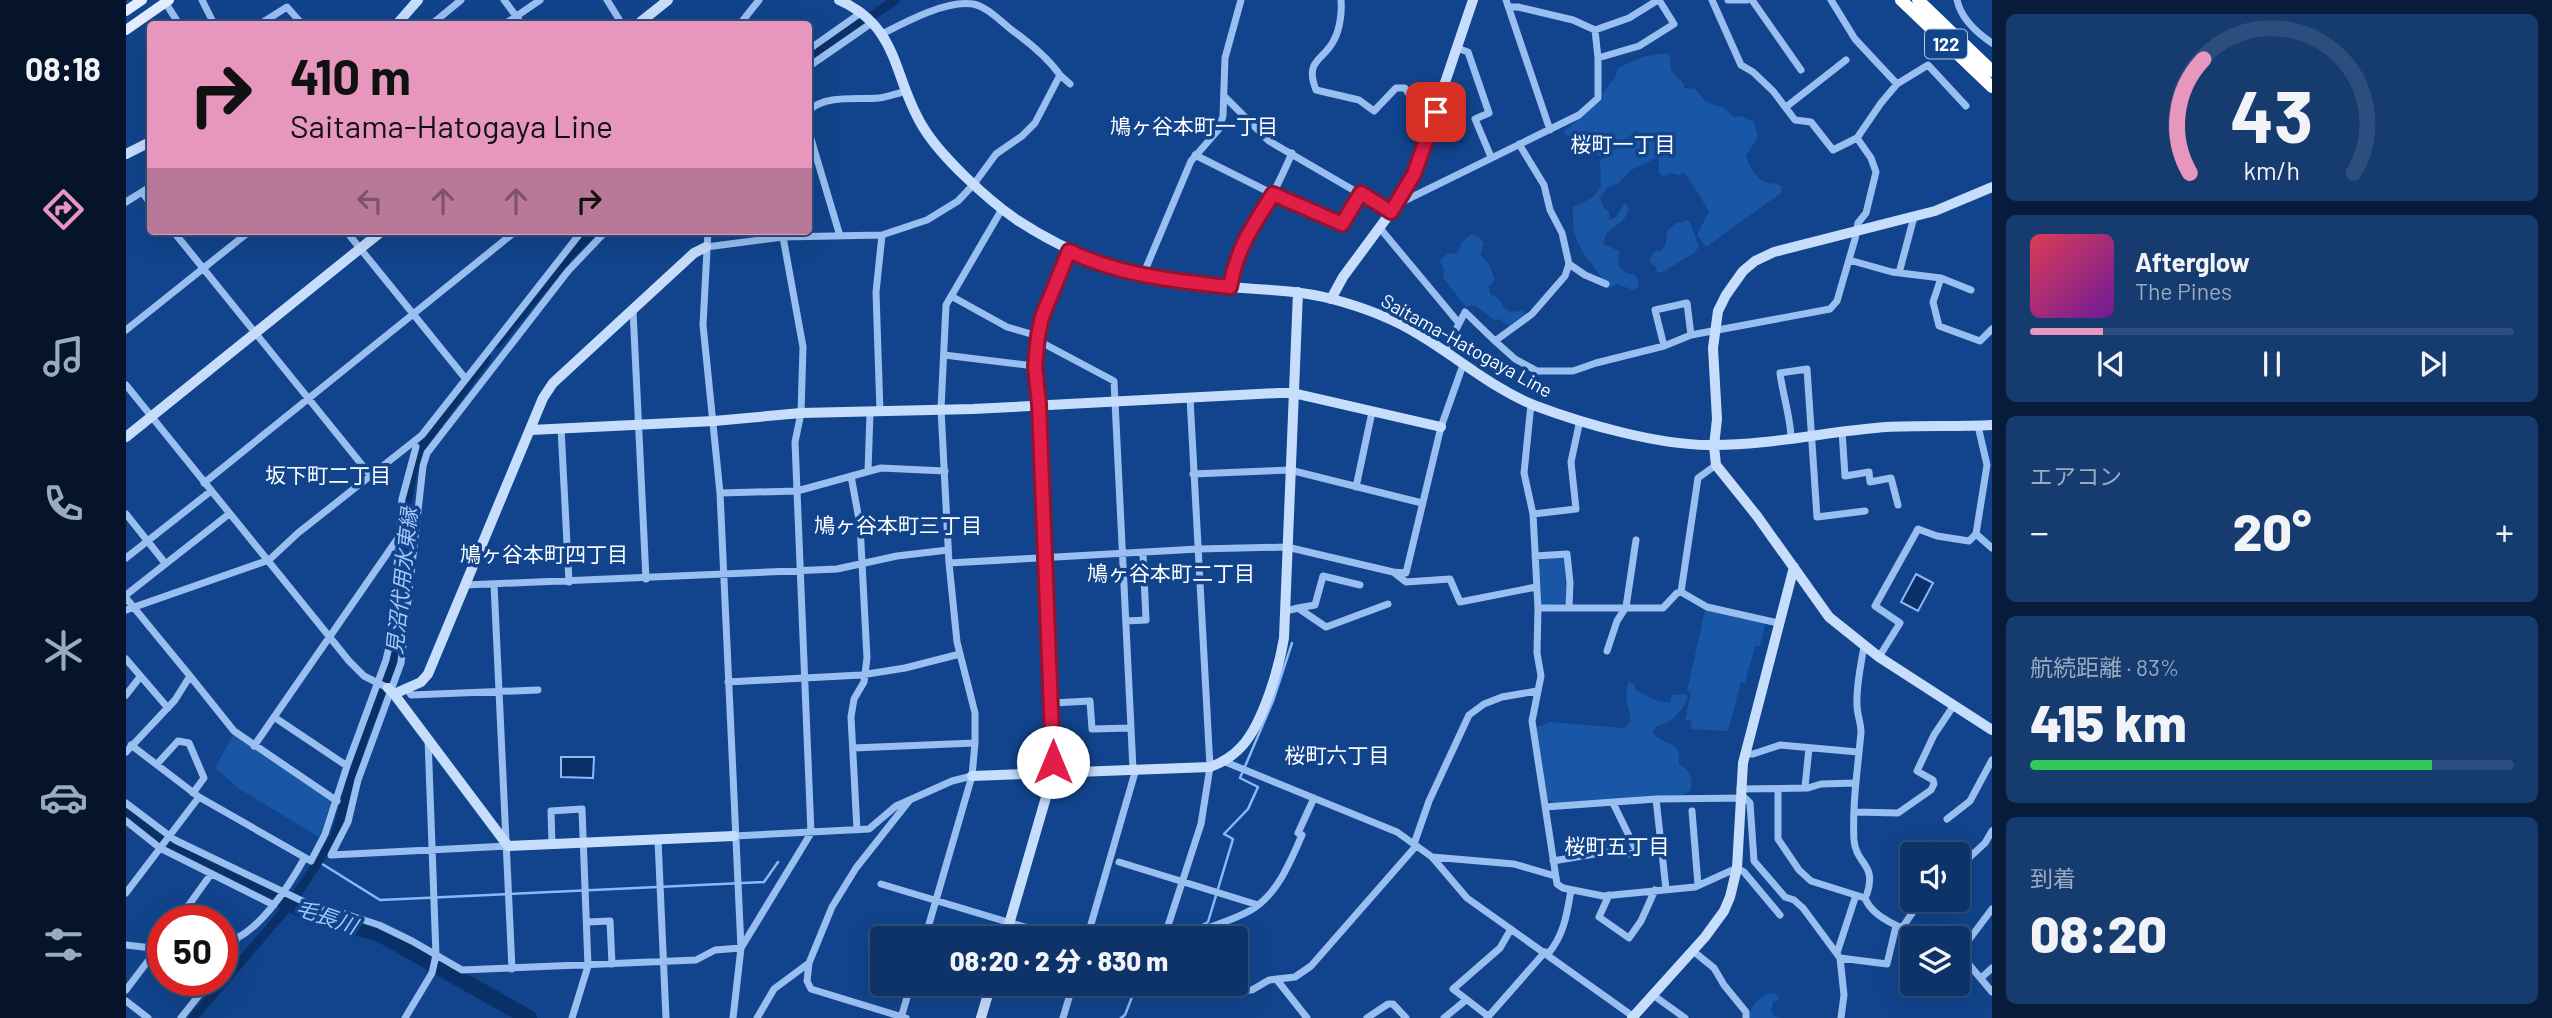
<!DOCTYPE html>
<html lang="ja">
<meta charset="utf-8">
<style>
:root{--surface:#0d3369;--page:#163b6f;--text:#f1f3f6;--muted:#9aaac0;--line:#2d4e7d;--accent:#e797bd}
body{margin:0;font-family:Barlow,"Noto Sans JP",sans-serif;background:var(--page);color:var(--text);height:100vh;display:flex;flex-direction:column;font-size:26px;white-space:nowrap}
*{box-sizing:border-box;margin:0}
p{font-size:23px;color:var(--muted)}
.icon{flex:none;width:38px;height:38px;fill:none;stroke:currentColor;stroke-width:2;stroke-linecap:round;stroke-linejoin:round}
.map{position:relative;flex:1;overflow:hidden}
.sheet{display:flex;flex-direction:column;gap:14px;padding:14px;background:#071c3a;width:560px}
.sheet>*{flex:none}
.guide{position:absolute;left:21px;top:21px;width:665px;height:214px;border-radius:7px;box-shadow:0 7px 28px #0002,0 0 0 2px var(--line);background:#e797bd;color:#111;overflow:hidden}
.buttons{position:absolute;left:1774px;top:842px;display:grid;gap:14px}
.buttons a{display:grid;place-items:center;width:70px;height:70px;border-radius:7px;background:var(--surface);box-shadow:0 7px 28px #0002,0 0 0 2px var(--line);font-size:35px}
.speed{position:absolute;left:21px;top:905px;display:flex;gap:14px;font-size:35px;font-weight:700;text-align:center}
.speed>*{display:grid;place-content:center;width:91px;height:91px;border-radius:50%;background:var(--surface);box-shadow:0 7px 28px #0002,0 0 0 2px var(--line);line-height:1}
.speed .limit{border:10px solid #d22;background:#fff;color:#111}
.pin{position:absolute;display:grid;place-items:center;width:60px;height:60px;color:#fff;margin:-30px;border-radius:14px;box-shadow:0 4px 10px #0006}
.me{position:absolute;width:77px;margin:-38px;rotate:0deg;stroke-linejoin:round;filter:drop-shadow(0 0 5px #0008)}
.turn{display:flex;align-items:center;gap:24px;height:147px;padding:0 28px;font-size:32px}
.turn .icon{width:91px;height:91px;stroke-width:2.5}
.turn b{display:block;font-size:49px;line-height:60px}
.lanes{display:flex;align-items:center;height:66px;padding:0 28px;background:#0003;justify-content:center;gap:35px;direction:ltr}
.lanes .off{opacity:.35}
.big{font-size:52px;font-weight:800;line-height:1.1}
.sheet .tile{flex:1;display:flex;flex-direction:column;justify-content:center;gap:10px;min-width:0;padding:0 24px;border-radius:10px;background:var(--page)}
.sheet .dial{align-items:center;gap:0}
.dial svg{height:182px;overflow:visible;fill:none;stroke:var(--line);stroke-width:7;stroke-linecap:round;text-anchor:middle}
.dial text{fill:var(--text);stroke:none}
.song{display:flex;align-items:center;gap:21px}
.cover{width:84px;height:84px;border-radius:10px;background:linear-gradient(135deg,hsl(350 70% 55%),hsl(280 70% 35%))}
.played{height:7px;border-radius:4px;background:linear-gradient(90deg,var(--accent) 15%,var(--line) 15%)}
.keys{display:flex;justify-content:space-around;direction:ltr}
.heat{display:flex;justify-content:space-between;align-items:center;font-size:38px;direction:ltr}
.charge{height:10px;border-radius:5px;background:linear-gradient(90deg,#34c759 83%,var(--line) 0)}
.trip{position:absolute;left:744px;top:926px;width:378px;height:70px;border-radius:7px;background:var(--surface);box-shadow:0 7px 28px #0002,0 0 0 2px var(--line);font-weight:800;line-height:70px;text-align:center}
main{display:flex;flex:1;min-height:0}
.tab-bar{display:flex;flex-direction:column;width:126px;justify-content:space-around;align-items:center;background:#05142a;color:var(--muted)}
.tab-bar .icon{width:49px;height:49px}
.tab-bar .selected{color:var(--accent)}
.tab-bar b{font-size:32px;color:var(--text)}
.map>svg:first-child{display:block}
.green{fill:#1956a6}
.water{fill:#0a3068;stroke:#8abaf5;stroke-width:2}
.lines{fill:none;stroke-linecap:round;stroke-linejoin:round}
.stream{stroke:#8abaf5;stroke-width:2.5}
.canal{stroke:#0a3068;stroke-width:9}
.river{stroke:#0a3068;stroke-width:16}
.street{stroke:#99bff1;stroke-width:7}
.secondary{stroke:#c7ddfc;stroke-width:10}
.primary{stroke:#e3edff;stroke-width:10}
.highway{stroke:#fff;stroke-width:12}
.route-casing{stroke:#92132f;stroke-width:18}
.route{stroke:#e11d48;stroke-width:12}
.labels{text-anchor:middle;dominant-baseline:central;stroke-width:7;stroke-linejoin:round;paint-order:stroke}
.shield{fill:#11448c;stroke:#b8c7dc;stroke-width:2}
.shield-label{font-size:18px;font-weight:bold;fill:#fff}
.street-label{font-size:19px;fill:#fff;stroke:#11448c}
.neighbourhood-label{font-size:21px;fill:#fff;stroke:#11448c}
.water-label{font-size:21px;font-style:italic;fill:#a4c9f9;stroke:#11448c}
</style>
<main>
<nav class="tab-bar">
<b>08:18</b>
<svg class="icon selected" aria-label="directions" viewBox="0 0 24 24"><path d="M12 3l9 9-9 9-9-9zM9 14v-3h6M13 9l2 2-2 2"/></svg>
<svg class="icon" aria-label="music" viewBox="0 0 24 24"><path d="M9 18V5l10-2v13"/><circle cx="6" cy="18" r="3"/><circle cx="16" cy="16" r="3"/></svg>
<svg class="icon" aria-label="phone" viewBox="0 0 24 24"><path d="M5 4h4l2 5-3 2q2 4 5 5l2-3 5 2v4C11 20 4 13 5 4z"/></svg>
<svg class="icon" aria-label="climate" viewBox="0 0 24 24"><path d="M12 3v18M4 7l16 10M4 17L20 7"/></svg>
<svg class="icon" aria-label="car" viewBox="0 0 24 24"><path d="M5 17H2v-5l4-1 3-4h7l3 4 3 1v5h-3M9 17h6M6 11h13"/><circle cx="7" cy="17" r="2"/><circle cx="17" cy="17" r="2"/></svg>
<svg class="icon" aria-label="filters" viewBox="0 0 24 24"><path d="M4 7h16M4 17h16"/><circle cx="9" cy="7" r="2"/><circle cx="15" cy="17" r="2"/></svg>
</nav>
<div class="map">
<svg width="1866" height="1018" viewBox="0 0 1866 1018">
<rect width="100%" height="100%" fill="#11448c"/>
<!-- green -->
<path class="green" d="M1539,53L1544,56L1545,70L1558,84V88L1569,89L1580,102L1598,108L1608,117L1614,116L1628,122L1632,137L1620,156C1625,168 1629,179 1643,183C1647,183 1651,184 1655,186L1656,192L1580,247L1571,235L1583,211L1561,176L1557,172L1554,175L1544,173L1538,176L1533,174V160L1530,158L1505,170L1493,183L1481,188L1474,198L1478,208L1483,212V220L1490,217L1499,203L1503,208C1498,230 1478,224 1478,244L1493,251L1492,266L1502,274H1507L1511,277L1513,286L1507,290L1491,284L1482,289L1475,285L1476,278C1456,251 1445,242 1447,207L1466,198L1475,186L1474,160L1512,133V130L1475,157L1437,132L1477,99L1476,94L1490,76L1492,68L1516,57Z
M1560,220L1564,222L1573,247L1568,253L1535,273L1531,272L1530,267L1523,262L1528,251H1535L1540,244L1541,231L1551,222L1556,223Z
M1345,234L1355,239L1358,244L1354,254L1363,264L1369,280L1363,286L1364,294C1380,299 1374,317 1396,310L1399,314L1383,326L1373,319L1368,320L1349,305L1340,307L1317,277L1318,269L1314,261L1321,254L1332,253L1335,243Z
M1436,556L1439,560L1440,603L1418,606L1416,604L1413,562L1417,558Z
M1579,610L1639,624L1634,646H1629L1619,683L1615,682L1602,731L1564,729L1566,721L1559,720L1565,693L1561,691Z
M1503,682L1509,685V690C1522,695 1530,704 1544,702L1546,695L1558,694L1562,696C1558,710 1545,724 1530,726L1527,732C1533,743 1549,742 1552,751C1554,755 1553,760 1553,764C1564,770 1568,779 1564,791L1557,795L1430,804L1420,799L1410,728L1424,722L1498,728L1504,722C1505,707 1496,696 1503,682Z
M108,734L206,802L193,837L112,788L89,768Z
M1649,993L1653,999L1647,1002L1645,1011L1648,1016L1656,1018H1623C1624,1005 1636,993 1649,993Z"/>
<!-- water -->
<path class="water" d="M1790,574L1807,583L1792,611L1775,602Z
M435,757H468L467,778L435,777Z"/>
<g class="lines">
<!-- stream -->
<path class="stream" d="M193,862L254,900L638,882L652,862
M1052,938L1082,922L1107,839L1098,834L1122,809L1132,787L1114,778L1147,701L1166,643
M995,1018L999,1015L1011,984"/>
<!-- canal -->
<path class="canal" d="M682,59L769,0
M371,344L447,252L468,231
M67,1018L165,903L209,836L237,739L265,667L274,610L279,513L287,471L300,440L361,358"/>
<!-- river -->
<path class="river" d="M0,814L68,858L194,918L254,934L403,1018"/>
<!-- street -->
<path class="street" d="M76,0L88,24
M378,0L396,24
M481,0L496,24
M1215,0C1216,12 1214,29 1208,40C1198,61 1178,59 1190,90L1233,100L1248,111L1270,88H1279L1294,112L1296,143
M1380,0L1424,130
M1586,0L1615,65L1627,72L1647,91L1669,120L1685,122L1707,150L1731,138L1755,103L1771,84L1802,65L1840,106
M1602,0H1621
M1626,0L1675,70
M1705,0L1729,39L1771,84
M1831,0C1835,18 1851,33 1866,43
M39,2L53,24
M1383,7H1392L1447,20L1469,30L1472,58
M134,24L161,7L176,24
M306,24L335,0
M379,24L414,0
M614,24L633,0
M1469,30L1503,18L1532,0
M756,34C779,22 820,0 847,4C862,7 875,22 887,31C905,44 921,57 934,75
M1331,48L1342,52L1363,113L1349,119L1365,157
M682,50L736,12
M682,67L747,22
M1098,96L1143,141L1265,212
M1660,107L1720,60
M682,111C700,94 731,100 753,98C762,97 772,93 781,91
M682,129L714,236
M1393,144L1418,185L1424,210L1436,233L1443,264L1439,276L1406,314L1369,341L1389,359L1411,371H1447L1470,363L1538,346L1565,335L1704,309L1711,301L1729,239L1732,223L1740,213L1750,172L1745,158L1731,138
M1069,155L1147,194L1215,224L1235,193
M16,192L24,203
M1273,200H1280L1453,115L1472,98V58L1513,46L1548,24L1533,0
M0,202L24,187
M1253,227L1332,322
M47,231L245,476
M220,231L339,378
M582,231L577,325L594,493L615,948L607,1018
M580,247L657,237L756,235L801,220L832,201L848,184L870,154L896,136L909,123L934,75L944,84
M1723,260L1766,272L1815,278L1845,290
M1443,264L1459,275L1480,284
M1773,273L1788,217
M1017,275L1065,161L1093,129L1097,116L1099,58L1115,0
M1815,278L1807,302L1813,326L1854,341L1866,329
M1104,287C1112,244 1128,230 1147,193C1154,180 1160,167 1166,153
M825,296L881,327L912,336
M507,310L520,579
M0,330L124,231
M911,340L988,381L1007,769
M1538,346L1529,310L1561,303L1565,335
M1319,351L1339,312L1369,341
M818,355L909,366
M1337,365L1315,427L1280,573L1267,572L1280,582L1324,579L1334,602L1410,587
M0,385L223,661L238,676L262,688
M1405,404L1398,473L1407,514L1412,608L1411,653L1415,676L1406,721L1431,884L1437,888L1477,896L1569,887L1611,868L1618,872L1654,915
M754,412L750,292L756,235
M435,428L443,582
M1716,431L1719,476L1743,472L1744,482L1765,478L1772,505
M1665,437C1664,415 1657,396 1654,373L1681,369L1691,517L1739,511
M742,471L744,413
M1067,474L1164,470L1296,503
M725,476L734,525L741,658L738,682L728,699L725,717L731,830
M78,483L390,231
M1230,487L1246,412
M594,493L671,491L755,468L819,471
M0,514L39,563
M1407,514L1450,509L1445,462L1454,420
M1850,534L1861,465L1852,426
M1409,556L1441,554L1444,583L1443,607
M0,558L85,491
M823,563L1072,549L1161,547L1267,572
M368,584L386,969
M340,585L711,569L771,556L822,550
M1555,592L1572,478L1590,465
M0,595L103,514
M0,598L64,676L49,700L0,752
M1172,608L1189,605L1197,576L1234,585
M1412,608H1537L1551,593L1555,592L1581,607L1652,623
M0,610L143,560L172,533L296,435L456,231
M1160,611L1172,608L1200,627L1262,604
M1000,621L1020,620L1017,554
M1738,646C1735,665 1730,685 1731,705C1731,714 1735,723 1735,732C1732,767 1726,804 1728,840C1730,865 1751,863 1741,894
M1481,651L1491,621L1500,607L1510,540
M1753,657L1774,623L1749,606L1792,529L1811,536L1843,541L1850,534L1866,548
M0,659L42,708
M64,676L108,731L211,801
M602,682L735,675L779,668L834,654
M282,690L285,695L412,690
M0,695L14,677
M926,703L964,701L966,729L1005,728
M148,717L221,766
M5,745L73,797L185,861L199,834L221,766L260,660L266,634L276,499L290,447
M128,746L272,538
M727,748L849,743
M1619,754H1627L1654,745L1732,752
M1097,761L1271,832L1306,857L1341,898L1508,1017
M31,764L52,741L63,743L78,778L67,793
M1679,787L1683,748
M1614,789L1682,788L1695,784L1729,783
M1652,789V839L1673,870L1685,881L1739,898C1747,920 1786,933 1807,938
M1530,799L1540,889
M0,803L49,840L193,909L219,914L253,925L286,941L336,970L570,960L589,950L615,948L685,833L669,442L675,413L677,347L657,237
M1419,807L1530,799L1619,798L1624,803L1628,861L1659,897L1668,900L1677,908L1714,958L1718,995L1715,1018
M1566,811L1572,885
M1729,812L1772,813L1805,790L1808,784L1807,780L1791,771L1808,735L1828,705
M1821,819L1844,801L1866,760
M0,821L34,848L148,905
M608,836L743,829L770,806L826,781L846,776
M532,840L540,1018
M426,844L425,811L456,809L462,966L446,1018
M1288,844L1303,801L1343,715L1358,704L1376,697L1411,691
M382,846L205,855L222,822L232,780L275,663L297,466L301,453L442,271L480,231
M1306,857L1388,864L1429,876
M1427,861L1486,851L1503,854L1511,852L1487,803
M993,862L1132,905
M1832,868L1859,843L1866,831
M755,884L935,938
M0,893L73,797
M1483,895L1473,917L1503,938L1515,921L1529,890
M52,920L85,874
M461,922L484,921L486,964
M1776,928L1795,900
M799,938L846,776L849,743V713L831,642L823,563L815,409L820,305L876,209
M961,938L1010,769
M1038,938L1075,824L1084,767L1064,398
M1060,938C1080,926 1105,922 1125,910C1152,894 1164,862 1176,835L1172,833L1188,798
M96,943C129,939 163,886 178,859
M0,945L34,949
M1567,951L1588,968L1598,985L1620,1012V1018
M1711,953L1730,895
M1833,953L1866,909
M1422,954C1438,935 1441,914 1445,890
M1714,958L1761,964L1770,926
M1841,962L1866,992
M96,966L107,953L110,941
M1855,978L1866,968
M1151,980L1181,1018
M1088,984L1109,990H1126L1143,980L1169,977L1185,966L1290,846
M1817,984L1820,991
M0,990L37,941
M1527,995L1559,1018
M0,1001L22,1018
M1362,1016L1327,989L1374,948L1385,929
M55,1018L85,980
M279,1018L306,973L310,955L302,739
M631,1018L648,989L683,963
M775,1018L785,984
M780,1018L685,989L681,981L683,963L706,907L730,868L783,801
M937,1018L947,984
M1241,1018L1262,1004H1267L1280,1018
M1318,1018L1340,1000
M1361,1018L1419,952"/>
<!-- secondary -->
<path class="secondary" d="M713,0C775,28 766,77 797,127C815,157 862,200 891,220C963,267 1018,278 1102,287C1137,290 1172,290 1206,299C1236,307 1266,318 1292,334C1331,357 1367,389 1410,406C1458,424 1532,445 1583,445C1642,446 1702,431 1760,427C1796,425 1831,427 1866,425
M271,24L292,0
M512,24L542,0
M0,154L24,142
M1866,187L1809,211L1648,252L1629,261L1617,271L1600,295L1592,311L1587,348L1591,419L1588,446L1590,465L1631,516L1703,617L1753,657L1866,730
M1205,299L1217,277L1265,212L1288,174L1347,0
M405,430L588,421L675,413L847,409L1153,393H1167L1315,427
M0,437L256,231
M262,688L268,694L295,682L302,674L417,398L427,383L568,253L580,247
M268,694L382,846L608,836
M846,776L1084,767C1095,763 1108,755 1116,746C1137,723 1153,668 1158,638L1172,292
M879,938L923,787L927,762L913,404L909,366L912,336L916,317L943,251
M855,1018L865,984
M1506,1018L1579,937L1598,911L1604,897L1611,868L1617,763L1668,567"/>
<!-- primary -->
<path class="primary" d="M0,11L16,0
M0,30L43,0"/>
<!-- highway -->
<path class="highway" d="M1775,0L1866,87
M1792,0L1866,71"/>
</g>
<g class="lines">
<!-- route casing -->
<g class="route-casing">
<path id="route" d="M927,762L913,404L909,366L912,336L916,317L943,251C993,275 1049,281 1104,287C1111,248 1126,227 1147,194L1216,224L1235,193L1265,212L1288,174L1310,112"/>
</g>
<!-- route -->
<use href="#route" class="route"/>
</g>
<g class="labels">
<!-- shield labels -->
<rect class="shield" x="1799" y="29.5" width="42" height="29" rx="5"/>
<g class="shield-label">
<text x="1820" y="44">122</text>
</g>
<!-- street labels -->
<g class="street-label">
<text transform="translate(1341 345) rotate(29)">Saitama-Hatogaya Line</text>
</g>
<!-- neighbourhood labels -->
<g class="neighbourhood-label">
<text x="1068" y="125">鳩ヶ谷本町一丁目</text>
<text x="1497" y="143">桜町一丁目</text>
<text x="202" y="474">坂下町二丁目</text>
<text x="772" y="524">鳩ヶ谷本町三丁目</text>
<text x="418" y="553">鳩ヶ谷本町四丁目</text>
<text x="1045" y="572">鳩ヶ谷本町二丁目</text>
<text x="1211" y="754">桜町六丁目</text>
<text x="1491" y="845">桜町五丁目</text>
</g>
<!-- water labels -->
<g class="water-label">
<text transform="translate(275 581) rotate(-84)">見沼代用水東縁</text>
<text transform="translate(201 916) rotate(19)">毛長川</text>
</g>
</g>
</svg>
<div class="buttons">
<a><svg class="icon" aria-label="sound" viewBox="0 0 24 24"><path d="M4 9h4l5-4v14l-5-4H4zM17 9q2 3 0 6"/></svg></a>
<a><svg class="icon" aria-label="layers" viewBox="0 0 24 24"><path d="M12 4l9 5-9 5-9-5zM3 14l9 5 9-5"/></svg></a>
</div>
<div class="speed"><div class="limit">50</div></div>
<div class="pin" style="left:1310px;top:112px;background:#d93025"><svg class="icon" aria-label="arrive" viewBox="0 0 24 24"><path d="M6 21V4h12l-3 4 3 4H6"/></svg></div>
<svg class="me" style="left:927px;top:762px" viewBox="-20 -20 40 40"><circle r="19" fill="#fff"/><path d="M0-13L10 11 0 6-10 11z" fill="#e11d48"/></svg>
<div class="trip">08:20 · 2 分 · 830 m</div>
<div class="guide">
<div class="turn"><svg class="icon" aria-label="right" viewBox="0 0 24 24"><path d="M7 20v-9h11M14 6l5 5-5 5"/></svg><div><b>410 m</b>Saitama-Hatogaya Line</div></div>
<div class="lanes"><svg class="icon off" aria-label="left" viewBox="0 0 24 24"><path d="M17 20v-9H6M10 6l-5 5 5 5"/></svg><svg class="icon off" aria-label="ahead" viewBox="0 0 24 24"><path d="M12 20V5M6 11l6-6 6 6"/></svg><svg class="icon off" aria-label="ahead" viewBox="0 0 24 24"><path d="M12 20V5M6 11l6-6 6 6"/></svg><svg class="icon" aria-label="right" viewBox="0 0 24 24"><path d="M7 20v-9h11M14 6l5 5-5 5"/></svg></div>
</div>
</div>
<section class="sheet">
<div class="tile dial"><svg viewBox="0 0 100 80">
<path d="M14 69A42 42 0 1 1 86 69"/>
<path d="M14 69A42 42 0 0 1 20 19" stroke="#e797bd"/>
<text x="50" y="56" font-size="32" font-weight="700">43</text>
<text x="50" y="72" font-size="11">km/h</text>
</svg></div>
<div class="tile">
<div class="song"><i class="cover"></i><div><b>Afterglow</b><p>The Pines</p></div></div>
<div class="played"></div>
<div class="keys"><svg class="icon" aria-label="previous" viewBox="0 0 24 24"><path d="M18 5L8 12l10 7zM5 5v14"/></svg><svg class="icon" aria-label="pause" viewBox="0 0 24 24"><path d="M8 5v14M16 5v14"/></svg><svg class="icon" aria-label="next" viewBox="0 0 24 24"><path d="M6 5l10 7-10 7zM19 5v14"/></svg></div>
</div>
<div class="tile"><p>エアコン</p>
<div class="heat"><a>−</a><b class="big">20°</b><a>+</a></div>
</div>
<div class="tile"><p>航続距離 · 83%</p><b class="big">415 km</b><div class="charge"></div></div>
<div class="tile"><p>到着</p><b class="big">08:20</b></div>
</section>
</main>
